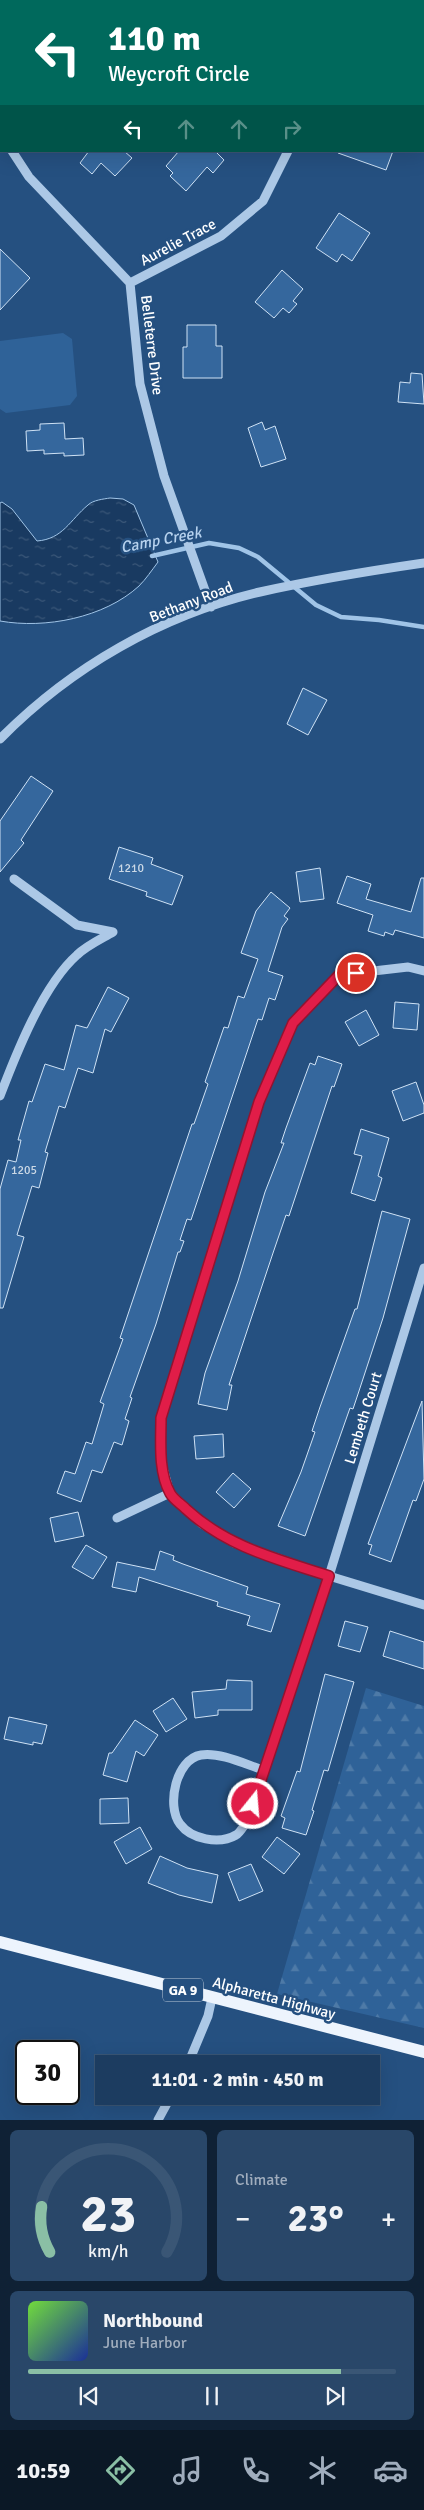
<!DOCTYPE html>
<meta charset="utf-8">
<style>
:root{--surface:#1c3c60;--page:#294769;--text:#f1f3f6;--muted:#a0adbd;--line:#3a5675;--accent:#8abfa5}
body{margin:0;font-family:Signika,sans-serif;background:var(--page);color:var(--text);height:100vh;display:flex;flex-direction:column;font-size:19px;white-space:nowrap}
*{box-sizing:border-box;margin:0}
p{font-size:16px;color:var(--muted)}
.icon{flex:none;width:28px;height:28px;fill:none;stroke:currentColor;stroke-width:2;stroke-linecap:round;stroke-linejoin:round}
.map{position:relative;height:2120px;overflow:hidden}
.details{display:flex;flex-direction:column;gap:10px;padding:10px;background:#0f2135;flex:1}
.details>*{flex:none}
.banner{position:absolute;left:0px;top:0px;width:425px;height:152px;box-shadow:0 5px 20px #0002,0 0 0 1px var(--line);background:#00695c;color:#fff;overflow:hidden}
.speed{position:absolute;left:15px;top:2040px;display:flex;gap:10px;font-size:25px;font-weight:700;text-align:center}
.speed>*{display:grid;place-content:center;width:65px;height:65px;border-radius:50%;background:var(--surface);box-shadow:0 5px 20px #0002,0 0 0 1px var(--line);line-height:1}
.speed .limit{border:2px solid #111;border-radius:8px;background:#fff;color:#111}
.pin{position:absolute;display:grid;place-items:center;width:42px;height:42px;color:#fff;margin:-21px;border:2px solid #fff;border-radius:50%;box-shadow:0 1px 5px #0007}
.me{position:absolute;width:55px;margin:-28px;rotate:17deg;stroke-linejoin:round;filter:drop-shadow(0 0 4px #0008)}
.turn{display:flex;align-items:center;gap:18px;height:105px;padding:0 25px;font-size:22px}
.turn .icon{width:65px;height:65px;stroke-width:2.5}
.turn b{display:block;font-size:35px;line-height:42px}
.lanes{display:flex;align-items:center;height:48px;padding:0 25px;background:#0003;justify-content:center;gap:25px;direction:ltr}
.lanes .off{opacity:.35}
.big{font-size:38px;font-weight:700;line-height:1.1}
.details .widget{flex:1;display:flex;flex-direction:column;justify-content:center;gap:8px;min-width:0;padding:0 18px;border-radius:8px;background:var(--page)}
.details .dial{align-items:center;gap:0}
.dial svg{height:130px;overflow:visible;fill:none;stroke:var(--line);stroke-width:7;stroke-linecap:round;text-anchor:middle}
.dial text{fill:var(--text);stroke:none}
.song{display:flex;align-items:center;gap:15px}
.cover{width:60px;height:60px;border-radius:8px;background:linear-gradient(135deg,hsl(100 70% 55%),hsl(230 70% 35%))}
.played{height:5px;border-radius:2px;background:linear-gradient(90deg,var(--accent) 85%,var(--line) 85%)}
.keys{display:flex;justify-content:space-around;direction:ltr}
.heat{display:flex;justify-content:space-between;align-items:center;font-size:28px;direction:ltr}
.details .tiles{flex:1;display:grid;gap:10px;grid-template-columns:1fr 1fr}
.widget:last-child{grid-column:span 2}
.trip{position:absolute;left:95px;top:2055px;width:285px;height:50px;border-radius:0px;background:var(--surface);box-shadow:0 5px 20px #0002,0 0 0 1px var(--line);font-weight:700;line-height:50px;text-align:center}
.menu{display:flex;height:80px;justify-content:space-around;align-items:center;background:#0b1826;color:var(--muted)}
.menu .icon{width:35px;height:35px}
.menu .selected{color:var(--accent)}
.menu b{font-size:22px;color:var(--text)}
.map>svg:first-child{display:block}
.green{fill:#2f6298}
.forest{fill:url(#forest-firs)}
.water{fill:url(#water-ripples);stroke:#a0c4e7}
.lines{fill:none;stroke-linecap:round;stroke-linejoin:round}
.stream{stroke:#a0c4e7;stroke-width:4.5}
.building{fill:#35679d;stroke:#cfe2f5}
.minor{stroke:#acc8e6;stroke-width:9}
.major{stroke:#edf4fd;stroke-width:12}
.route-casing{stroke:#92132f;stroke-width:12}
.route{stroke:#e11d48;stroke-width:9}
.labels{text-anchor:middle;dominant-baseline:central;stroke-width:5;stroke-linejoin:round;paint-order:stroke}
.number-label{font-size:12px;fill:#ccd9e6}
.shield{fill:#255080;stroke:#becad9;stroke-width:1}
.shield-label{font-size:14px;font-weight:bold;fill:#fff}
.street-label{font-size:15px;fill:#fff;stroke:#255080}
.water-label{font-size:16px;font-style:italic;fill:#b7d2ee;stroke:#255080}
</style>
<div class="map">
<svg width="424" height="2120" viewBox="0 0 424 2120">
<defs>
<pattern id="forest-firs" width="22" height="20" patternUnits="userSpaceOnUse" patternTransform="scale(1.25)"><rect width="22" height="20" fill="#2f6298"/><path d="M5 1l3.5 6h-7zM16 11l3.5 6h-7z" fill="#4e7aa7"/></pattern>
<pattern id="water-ripples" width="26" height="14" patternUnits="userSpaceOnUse" patternTransform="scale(1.25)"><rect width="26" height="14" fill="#193a61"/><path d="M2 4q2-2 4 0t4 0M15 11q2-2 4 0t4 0" fill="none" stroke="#3c5879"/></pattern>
</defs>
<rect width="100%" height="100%" fill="#255080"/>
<!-- green -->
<path class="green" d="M63,333L72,339L77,396L70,405L6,413L0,409V341Z"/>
<!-- forest -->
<path class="forest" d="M366,1688L424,1706V2028L277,1994Z"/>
<!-- water -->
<path class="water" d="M110,498L123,499L134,505L158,562C152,570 146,579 139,586C104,618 45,629 0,621V503L2,502L12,509L37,541C63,539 70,520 88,505C93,500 104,499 110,498Z"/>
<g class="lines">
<!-- stream -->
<path class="stream" d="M152,556L209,543L239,548L258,557L316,605L341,617L379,620L424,627"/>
</g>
<!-- building -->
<path class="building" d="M89,151H124L132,158L115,176L101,163L92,174L80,163Z
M179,151H215L224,160L213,173L207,167L186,191L170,176L173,173L166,166Z
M339,151H393L386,170L338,153Z
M339,213L370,233L352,261L342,254L337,262L316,248Z
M0,249L30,278L0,310Z
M282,270L303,289L293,301L297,304L289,313L283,308L274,318L255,302Z
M187,325H216V346H222V378H183V347H187Z
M411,373L422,374L424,404L398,402L400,382L410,383Z
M262,422L265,430L275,426L286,459L261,467L248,428Z
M64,423L65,439L83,438L84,455L64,456V453L44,454V450L27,451L26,431L40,430V424Z
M303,688L327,700L308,735L287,724Z
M31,776L53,791L21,840L24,843L0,872V821Z
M119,847L153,858L151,864L183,876L172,905L146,896L147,892L109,879Z
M320,868L324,899L300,902L296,872Z
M347,876L371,884L366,899L411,912L421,878H424V938L395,930L393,935L385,932L384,936L368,931L373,915L337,903Z
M271,892L290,908L284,916L288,919L282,927L268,971L283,976L275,1000L269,998L262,1020L258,1019L191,1220L187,1219L180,1240L184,1241L180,1252H178L156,1324L130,1397L132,1398L125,1419L129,1421L122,1445L114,1442L102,1473L92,1470L81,1502L57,1493L65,1471L75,1474L86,1442L92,1444L104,1404L100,1402L123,1339L120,1338L192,1124H194L208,1084L205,1082L224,1027L228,1028L238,996L244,998L258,959L241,953L256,911Z
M108,987L129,998L111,1032L105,1029L93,1073L78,1068L65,1108L59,1106L45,1152L48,1153L39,1188L32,1186L17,1235L24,1237L3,1308H0V1189L8,1160L16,1162L21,1140H18L29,1101L32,1102L45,1064L64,1070L76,1025L87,1028Z
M395,1002L419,1004L417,1030L393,1028Z
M366,1010L379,1035L359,1046L345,1022Z
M318,1056L342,1064L334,1087L332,1086L289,1216L286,1215L273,1253L229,1385H232L227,1410L198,1404L205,1373L238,1281L265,1192L284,1143H281L286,1128L310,1063L315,1065Z
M416,1082L424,1105V1113L403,1121L392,1091Z
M361,1129L389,1138L378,1176L382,1178L375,1201L351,1193L362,1156L354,1154Z
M382,1211L410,1219L383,1318L358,1394L353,1409L350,1408L305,1536L278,1526L301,1472L315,1432L312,1431L320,1407L355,1309H357Z
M422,1401L424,1479L416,1501L413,1500L391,1562L369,1554L372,1545L368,1544Z
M223,1434L224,1457L196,1459L194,1436Z
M233,1473L251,1489L234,1508L216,1492Z
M78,1512L84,1536L55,1542L50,1518Z
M86,1545L107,1557L93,1579L72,1567Z
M160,1551L174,1556L173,1560L183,1564L248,1587L246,1594L280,1604L271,1632L247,1625L250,1616L217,1606L218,1602L139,1577L136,1592L112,1587L117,1562L155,1570Z
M345,1621L368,1627L360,1652L338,1646Z
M390,1631L424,1642V1669L383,1656Z
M325,1674L354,1682L328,1771L324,1770L312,1810L314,1811L306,1835L282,1828L285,1818L281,1816L297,1771L300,1772Z
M227,1680L252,1681V1710H218V1715L195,1718L192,1692L226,1689Z
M173,1698L187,1719L166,1732L153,1711Z
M9,1717L47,1725L42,1744L33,1742V1745L4,1739Z
M135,1720L158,1735L144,1756L136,1751L127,1782L103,1775L109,1753H112Z
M128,1798L129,1823L100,1824V1799Z
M140,1827L152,1849L126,1864L114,1842Z
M277,1837L300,1854L284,1874L262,1857Z
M160,1856L187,1868L218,1875L212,1903L179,1895L148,1883Z
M251,1864L263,1891L239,1901L228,1873Z"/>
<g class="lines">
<!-- minor -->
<path class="minor" d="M0,116L1,127
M12,151L29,177L130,283L140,384L164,476L211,607
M130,283L221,236L263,201L288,151
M0,739C71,667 162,615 260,592C314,580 369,571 424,563
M14,879L77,925L113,932
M424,971L408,967L339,975L293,1023L259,1102L161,1418V1461L170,1493L202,1524L234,1543L329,1576L424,1605
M0,1096C16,1054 43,985 77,955C86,946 101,939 113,932
M117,1518L170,1493
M263,1770C245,1764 220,1752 201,1755C176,1759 166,1806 180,1824C191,1839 219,1845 236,1835C240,1833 244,1825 248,1820L329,1576L424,1268
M188,2064L208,2016L212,1998
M158,2120L171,2096"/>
<!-- major -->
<path class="major" d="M0,1942L424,2052"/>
</g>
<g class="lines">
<!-- route casing -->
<g class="route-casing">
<path id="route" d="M253,1804L329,1576C277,1559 227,1547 186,1509C181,1504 173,1499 170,1493C158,1471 161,1441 161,1418L259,1102L293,1023L339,975L356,973"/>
</g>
<!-- route -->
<use href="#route" class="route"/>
</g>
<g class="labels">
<!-- number labels -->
<g class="number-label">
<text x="131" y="868">1210</text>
<text x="24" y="1170">1205</text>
</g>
<!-- shield labels -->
<rect class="shield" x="163" y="1978.5" width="40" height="23" rx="4"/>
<g class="shield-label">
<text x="183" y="1990">GA 9</text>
</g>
<!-- street labels -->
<g class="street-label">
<text transform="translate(178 242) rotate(-28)">Aurelie Trace</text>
<text transform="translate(152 345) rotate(83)">Belleterre Drive</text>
<text transform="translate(191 602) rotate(-21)">Bethany Road</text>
<text transform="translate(363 1418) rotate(-73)">Lembeth Court</text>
<text transform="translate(274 1998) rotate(15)">Alpharetta Highway</text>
</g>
<!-- water labels -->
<g class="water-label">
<text transform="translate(161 540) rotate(-11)">Camp Creek</text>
</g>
</g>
</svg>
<div class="speed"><div class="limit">30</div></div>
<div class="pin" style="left:356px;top:973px;background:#d93025"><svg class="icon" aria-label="arrive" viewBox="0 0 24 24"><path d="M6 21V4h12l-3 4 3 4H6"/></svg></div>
<svg class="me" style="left:253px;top:1804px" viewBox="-20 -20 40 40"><circle r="17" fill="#e11d48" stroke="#fff" stroke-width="3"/><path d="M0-11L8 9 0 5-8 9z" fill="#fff"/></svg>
<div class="trip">11:01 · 2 min · 450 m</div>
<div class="banner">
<div class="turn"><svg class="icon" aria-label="left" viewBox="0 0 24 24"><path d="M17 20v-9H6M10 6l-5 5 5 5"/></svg><div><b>110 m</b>Weycroft Circle</div></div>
<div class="lanes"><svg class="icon" aria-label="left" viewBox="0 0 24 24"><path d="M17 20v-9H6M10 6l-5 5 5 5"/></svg><svg class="icon off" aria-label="ahead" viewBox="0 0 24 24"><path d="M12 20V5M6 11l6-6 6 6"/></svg><svg class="icon off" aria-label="ahead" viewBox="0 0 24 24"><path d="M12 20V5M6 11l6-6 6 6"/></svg><svg class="icon off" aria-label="right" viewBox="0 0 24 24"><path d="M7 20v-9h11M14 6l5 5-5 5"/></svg></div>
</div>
</div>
<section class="details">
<div class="tiles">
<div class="widget dial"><svg viewBox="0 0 100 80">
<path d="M14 69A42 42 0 1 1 86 69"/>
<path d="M14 69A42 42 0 0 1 9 41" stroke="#8abfa5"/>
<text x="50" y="56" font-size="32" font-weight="700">23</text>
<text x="50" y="72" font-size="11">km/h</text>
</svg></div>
<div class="widget"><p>Climate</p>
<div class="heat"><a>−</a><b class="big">23°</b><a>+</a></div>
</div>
<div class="widget">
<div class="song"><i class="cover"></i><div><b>Northbound</b><p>June Harbor</p></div></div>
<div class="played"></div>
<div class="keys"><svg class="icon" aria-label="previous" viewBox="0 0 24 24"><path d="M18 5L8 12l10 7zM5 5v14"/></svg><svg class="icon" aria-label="pause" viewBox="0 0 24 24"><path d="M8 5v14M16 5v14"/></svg><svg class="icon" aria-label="next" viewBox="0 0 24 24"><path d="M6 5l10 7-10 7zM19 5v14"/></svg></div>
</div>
</div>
</section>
<nav class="menu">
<b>10:59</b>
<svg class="icon selected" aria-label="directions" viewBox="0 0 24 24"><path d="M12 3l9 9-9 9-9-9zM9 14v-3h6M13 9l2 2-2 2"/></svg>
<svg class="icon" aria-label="music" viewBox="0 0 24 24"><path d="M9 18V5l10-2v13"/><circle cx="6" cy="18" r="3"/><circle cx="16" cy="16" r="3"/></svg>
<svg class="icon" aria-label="phone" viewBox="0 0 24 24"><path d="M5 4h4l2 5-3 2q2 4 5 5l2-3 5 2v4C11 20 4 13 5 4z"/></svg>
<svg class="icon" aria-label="climate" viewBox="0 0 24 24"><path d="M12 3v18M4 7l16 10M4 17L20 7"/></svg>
<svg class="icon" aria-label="car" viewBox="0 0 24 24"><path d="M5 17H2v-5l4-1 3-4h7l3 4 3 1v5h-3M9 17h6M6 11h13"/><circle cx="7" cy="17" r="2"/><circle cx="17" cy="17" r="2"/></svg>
</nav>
